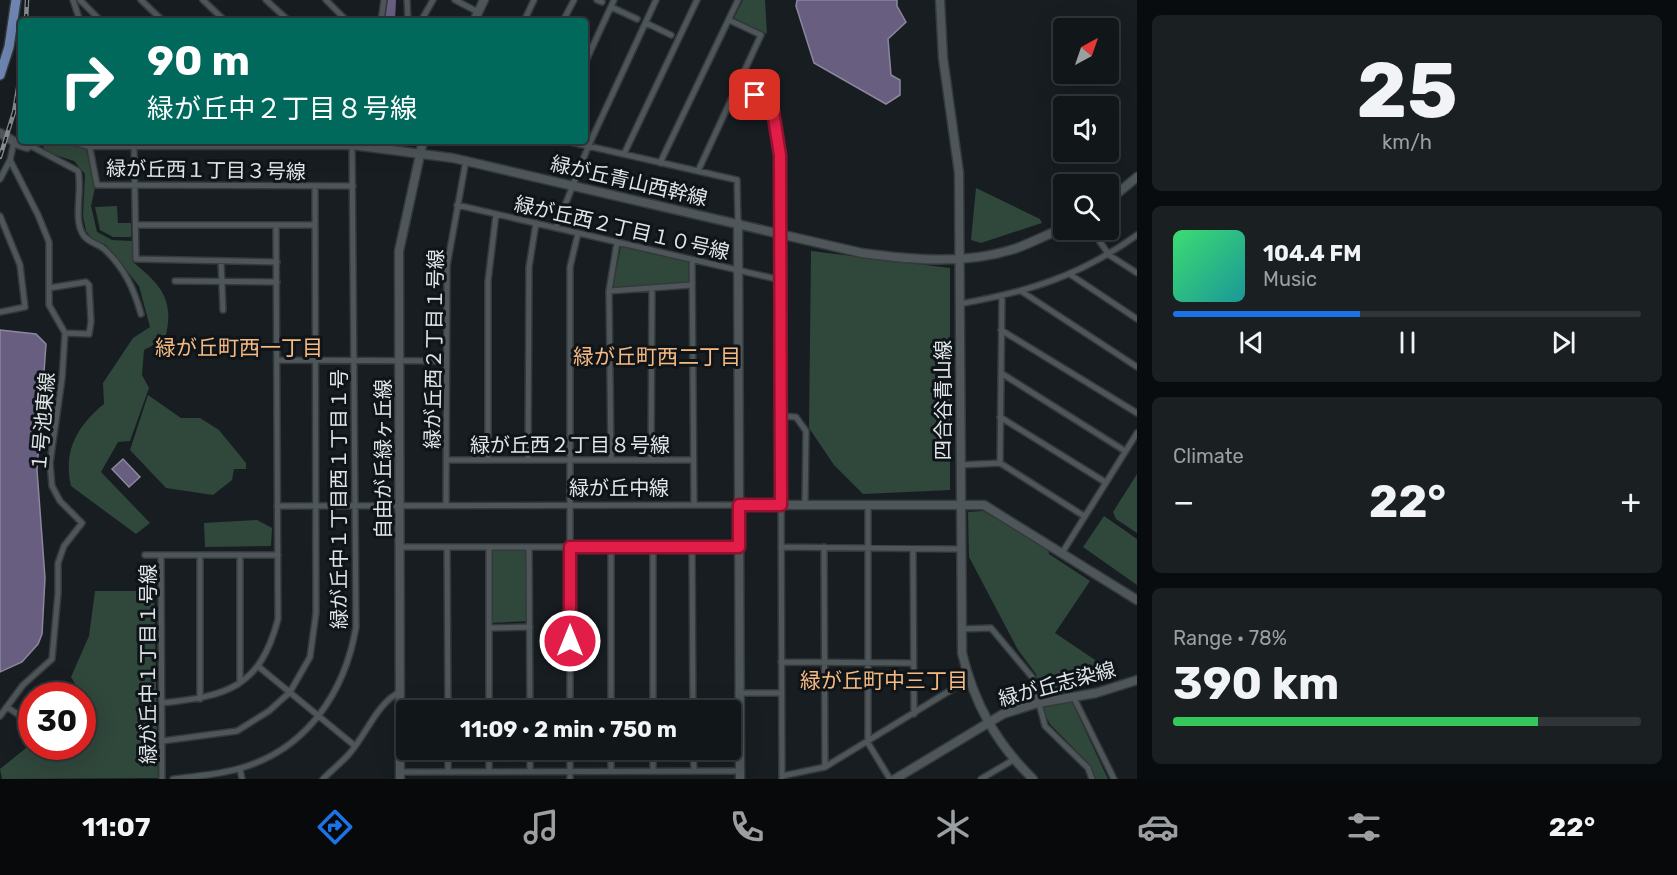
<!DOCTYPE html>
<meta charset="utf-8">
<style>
:root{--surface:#111619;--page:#1a1f22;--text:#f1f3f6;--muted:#9c9fa2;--line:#303538;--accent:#1a73e8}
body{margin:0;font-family:Rubik,"Noto Sans JP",sans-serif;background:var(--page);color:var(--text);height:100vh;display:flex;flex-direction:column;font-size:22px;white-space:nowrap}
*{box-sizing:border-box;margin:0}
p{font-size:20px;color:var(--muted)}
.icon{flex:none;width:33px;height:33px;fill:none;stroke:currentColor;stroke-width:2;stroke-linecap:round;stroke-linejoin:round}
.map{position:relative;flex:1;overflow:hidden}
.panel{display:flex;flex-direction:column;gap:15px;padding:15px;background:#090c0e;width:540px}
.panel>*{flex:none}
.hud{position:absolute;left:18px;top:18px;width:570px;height:126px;border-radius:6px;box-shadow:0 6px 24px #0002,0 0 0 2px var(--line);background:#00695c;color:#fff;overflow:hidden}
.needle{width:39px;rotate:40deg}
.buttons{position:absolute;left:1053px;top:18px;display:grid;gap:12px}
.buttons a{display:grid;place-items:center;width:66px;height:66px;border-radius:6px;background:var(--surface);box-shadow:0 6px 24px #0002,0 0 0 2px var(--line);font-size:30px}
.speed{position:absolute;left:18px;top:682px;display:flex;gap:12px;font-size:30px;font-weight:700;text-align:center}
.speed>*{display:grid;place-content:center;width:78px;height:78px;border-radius:50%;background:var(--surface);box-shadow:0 6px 24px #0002,0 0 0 2px var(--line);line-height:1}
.speed .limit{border:9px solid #d22;background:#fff;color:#111}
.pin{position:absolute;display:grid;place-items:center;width:51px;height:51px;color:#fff;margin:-26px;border-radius:12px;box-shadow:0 3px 9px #0006}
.me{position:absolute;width:66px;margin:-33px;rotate:0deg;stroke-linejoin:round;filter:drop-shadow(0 0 4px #0008)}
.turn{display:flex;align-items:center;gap:21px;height:126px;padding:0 30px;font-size:27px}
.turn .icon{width:78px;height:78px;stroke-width:2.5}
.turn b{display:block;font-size:42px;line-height:51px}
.big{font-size:45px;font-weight:700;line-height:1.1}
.panel .widget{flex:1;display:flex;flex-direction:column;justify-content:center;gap:9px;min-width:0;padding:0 21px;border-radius:9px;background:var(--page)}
.panel .dial{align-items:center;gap:0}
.dial b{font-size:78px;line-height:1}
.song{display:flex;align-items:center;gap:18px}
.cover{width:72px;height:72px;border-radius:9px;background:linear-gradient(135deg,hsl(140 70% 55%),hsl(180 70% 35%))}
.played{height:6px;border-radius:3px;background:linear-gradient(90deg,var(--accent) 40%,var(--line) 40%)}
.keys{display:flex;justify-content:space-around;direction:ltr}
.heat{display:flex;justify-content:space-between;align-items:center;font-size:33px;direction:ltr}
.charge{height:9px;border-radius:4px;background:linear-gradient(90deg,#34c759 78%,var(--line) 0)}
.trip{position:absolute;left:396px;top:700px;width:345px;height:60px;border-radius:6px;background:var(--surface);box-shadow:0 6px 24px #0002,0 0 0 2px var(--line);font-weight:700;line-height:60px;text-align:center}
.tab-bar{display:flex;height:96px;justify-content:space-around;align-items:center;background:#07090a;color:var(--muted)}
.tab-bar .icon{width:42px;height:42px}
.tab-bar .current{color:var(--accent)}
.tab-bar b{font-size:27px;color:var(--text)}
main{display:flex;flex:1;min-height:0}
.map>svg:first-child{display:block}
.green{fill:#30473c}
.water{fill:#685e80;stroke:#8c869f;stroke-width:1.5}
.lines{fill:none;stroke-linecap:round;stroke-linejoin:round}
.river{stroke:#685e80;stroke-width:12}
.street-casing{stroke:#34393b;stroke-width:8}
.secondary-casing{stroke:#34393b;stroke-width:11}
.primary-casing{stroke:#34393b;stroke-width:12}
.street{stroke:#4e565a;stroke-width:5}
.secondary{stroke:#4e565a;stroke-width:8}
.primary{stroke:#6e85b2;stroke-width:9}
.rail-casing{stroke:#878d8f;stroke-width:4.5}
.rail{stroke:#0e1418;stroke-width:2;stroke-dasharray:7;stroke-linecap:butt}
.route-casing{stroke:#92132f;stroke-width:15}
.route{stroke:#e11d48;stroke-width:10}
.labels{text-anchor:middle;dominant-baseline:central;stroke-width:6;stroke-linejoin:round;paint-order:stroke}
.street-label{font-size:20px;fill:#e0e5e7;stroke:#0e1418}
.neighbourhood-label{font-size:21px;fill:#f7ba83;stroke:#0e1418}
</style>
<main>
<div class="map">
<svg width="1137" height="779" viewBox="0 0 1137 779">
<rect width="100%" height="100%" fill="#171d21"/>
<!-- green -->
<path class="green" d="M743,0H765L767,34L734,18Z
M44,141H67L69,145L86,149L95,188L91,206L97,232L112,240L132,241L133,262C162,286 175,300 165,339L144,350L142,375L149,388L130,441L118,442L101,472L150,523L136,534L71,486C63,451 77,426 104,404L103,383L133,338L150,327L139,286L106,245L92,239L86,231L83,216L85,174L74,161L43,151Z
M976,188L1040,219L1042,223L981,243L971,240Z
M117,206L118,223H131V237H113L100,230L95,207Z
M621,246L688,261L690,282L688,284L616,288L613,286Z
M811,251L950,268V490L863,494L834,465L809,428Z
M148,395L181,418H200L219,430L246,463V469H234L232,480L213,495L166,488L130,450Z
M1137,474V533L1116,519L1113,512Z
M983,511L1048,548L1049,554L1090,581L1055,633L1119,676L1066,689L1108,779H1095L1089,764L1050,724L1043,711L1036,674L1018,650L969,557L968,512Z
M1104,516L1137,539V585L1083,547Z
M257,520L272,528L271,546L205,547L204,523Z
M489,547H529L530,621L489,623Z
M95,591H154L158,778L2,779L0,769L31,744L32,747H82V696H67L75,684L71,677L89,636Z"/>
<!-- water -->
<path class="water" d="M797,0H897V6L906,22L888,39L891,75L900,80V95L886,104L814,63L796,6Z
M0,330L36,334L46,344L37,470L45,578L42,634L38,644L22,662L0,672Z
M123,459L140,477L129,487L112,469Z"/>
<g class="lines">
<!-- river -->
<path class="river" d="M389,21L390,0"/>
<!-- street casing -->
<g class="street-casing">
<path id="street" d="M73,0L80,21
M80,0L101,21
M141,0L163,21
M203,0L225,21
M266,0L289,21
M326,0L347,21
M407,0L408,21
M455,0L478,12
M597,0L602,2
M611,7L637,19
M381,21L384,0
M421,21L433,0
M524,21L534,0
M563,21L574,0
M646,23L671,35
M585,63L614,0
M739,85L772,105L780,155L782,779
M566,141L737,180L738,223
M89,143L97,185L353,186
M29,145L78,171C83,190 72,220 84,236C90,243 98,244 104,249C124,267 134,289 141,314
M134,146L136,259L277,262
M624,154L697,0
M660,163L738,0
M698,171L761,35L729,20
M0,179L10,160
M457,205L781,280
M0,216L20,265L25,307L0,312
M136,225H315
M556,228L588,147L656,0
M1092,230L1109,255L1137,273
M692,260L694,505
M221,261L223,310
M1071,275L1137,319
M175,281L277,282
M49,288L86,282L89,285L91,322L89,334L65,333
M609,291L692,285
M1021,291L1137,367
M959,304C1028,292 1080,276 1137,235
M1001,330L1137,413
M277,360L446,361
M1001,373L1125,451
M781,416L796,417L806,431L805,505
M1000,417L1105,482
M446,460H693
M488,460V281L496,214
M528,460L529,267L536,223
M611,460L609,291L617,242
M651,460L652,288
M1000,463L1002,296
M960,465L1000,463L1084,516
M446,505L447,266L466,160
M868,505V743L890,779
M277,506L739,505
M399,547H739
M447,547L448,711
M529,547L530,711
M611,547V711
M653,547V711
M692,547L693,711
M781,547L960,549
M824,547L825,767
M913,549L914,714
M1062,553L1137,433
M145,555H161
M240,555V682
M200,556V699
M489,628L530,627
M961,629L991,628L1032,677L1045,726L1088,768L1092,779
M781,662L912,663
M259,667L355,746
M738,693H781
M60,696L63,691
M1073,696L1114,779
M162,703C227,696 260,688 278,619L276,226
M7,707L32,724
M489,711V547
M570,711V267L578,233
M0,716L23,685L52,659L58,593V563L64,546L82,523L60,501L52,486L50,463L62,379L65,333L49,305V242L38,215L10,160L14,142
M162,741L237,731L269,711L290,692L310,657L316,613L315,187
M448,750V772
M530,750V771
M570,750V779
M611,750V771
M653,750V770
M693,750L694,770
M240,769L242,779
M489,771V750
M400,772L740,771
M782,776L825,767L969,679
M162,779L161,555H278
M173,779C195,776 219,775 241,768C307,749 345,692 356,627L352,145
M323,779C332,770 342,762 350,753C367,733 378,702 400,692
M981,779L1013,760"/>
</g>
<!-- secondary casing -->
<g class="secondary-casing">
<path id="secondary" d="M940,0L943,58L959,173L962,653C974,703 996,743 1033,779
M474,21L484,0
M0,133L18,144L27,147L33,141
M74,141L89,145H352L453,158L862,253C913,260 967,265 1017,248C1033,242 1048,234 1064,228
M1108,201L1137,177
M738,223L740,779
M739,505H984L1137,600
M400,779L399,251L423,141
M895,779L1003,714L1038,703L1096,693L1137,680"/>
</g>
<!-- primary casing -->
<g class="primary-casing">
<path id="primary" d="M0,75L9,47L16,0"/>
</g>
<!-- street -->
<use href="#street" class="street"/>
<!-- secondary -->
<use href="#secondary" class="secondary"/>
<!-- primary -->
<use href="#primary" class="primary"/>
<!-- rail casing -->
<g class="rail-casing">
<path id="rail" d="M26,21L27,0
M0,157L14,112L21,70"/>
</g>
<!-- rail -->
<use href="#rail" class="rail"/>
</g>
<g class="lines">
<!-- route casing -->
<g class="route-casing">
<path id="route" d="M570,641V547H739V505H781L780,155L772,105L755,95"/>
</g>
<!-- route -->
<use href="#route" class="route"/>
</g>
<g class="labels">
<!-- street labels -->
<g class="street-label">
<text transform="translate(206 170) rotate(1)">緑が丘西１丁目３号線</text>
<text transform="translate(629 181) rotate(13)">緑が丘青山西幹線</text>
<text transform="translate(622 228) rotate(13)">緑が丘西２丁目１０号線</text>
<text transform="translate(434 349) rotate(-89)">緑が丘西２丁目１号線</text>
<text transform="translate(943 400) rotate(-90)">四合谷青山線</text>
<text transform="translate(43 422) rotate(-85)">１号池東線</text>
<text x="570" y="445">緑が丘西２丁目８号線</text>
<text transform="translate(383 459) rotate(-90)">自由が丘緑ヶ丘線</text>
<text x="619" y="488">緑が丘中線</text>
<text transform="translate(339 499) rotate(-90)">緑が丘中１丁目西１丁目１号</text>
<text transform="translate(148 664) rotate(-90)">緑が丘中１丁目１号線</text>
<text transform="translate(1057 684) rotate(-15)">緑が丘志染線</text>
</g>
<!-- neighbourhood labels -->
<g class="neighbourhood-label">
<text x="239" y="347">緑が丘町西一丁目</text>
<text x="657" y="356">緑が丘町西二丁目</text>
<text x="884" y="680">緑が丘町中三丁目</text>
</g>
</g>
</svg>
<div class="buttons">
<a><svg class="needle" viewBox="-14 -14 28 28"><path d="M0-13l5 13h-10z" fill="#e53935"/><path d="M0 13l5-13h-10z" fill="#9c9fa2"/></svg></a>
<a><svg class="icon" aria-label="sound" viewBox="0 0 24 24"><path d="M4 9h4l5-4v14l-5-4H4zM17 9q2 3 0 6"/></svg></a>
<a><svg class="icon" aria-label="search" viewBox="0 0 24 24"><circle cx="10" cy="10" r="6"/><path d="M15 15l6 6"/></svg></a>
</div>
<div class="speed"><div class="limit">30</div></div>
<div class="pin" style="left:755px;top:95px;background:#d93025"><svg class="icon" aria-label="arrive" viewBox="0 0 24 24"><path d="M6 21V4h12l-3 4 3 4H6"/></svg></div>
<svg class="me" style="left:570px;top:641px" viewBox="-20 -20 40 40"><circle r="17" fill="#e11d48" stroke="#fff" stroke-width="3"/><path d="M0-11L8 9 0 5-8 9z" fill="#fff"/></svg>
<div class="trip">11:09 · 2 min · 750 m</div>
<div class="hud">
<div class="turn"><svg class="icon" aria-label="right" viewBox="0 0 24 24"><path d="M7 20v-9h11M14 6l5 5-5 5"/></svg><div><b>90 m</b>緑が丘中２丁目８号線</div></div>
</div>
</div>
<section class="panel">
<div class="widget dial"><b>25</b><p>km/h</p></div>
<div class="widget">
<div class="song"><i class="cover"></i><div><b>104.4 FM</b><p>Music</p></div></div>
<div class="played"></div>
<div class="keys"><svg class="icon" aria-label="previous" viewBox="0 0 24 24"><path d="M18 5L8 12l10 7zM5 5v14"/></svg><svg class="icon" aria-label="pause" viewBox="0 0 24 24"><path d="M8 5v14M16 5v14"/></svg><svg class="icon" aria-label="next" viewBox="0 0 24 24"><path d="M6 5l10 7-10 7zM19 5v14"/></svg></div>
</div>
<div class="widget"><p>Climate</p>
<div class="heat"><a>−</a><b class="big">22°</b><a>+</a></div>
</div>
<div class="widget"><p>Range · 78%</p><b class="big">390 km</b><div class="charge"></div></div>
</section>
</main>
<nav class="tab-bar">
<b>11:07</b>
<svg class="icon current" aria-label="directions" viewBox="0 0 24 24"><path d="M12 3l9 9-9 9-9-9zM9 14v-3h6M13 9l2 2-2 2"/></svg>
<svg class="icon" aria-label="music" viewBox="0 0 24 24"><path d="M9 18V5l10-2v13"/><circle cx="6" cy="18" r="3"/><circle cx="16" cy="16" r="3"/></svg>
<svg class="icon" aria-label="phone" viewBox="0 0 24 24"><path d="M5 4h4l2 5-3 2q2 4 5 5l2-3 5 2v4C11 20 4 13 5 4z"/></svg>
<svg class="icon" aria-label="climate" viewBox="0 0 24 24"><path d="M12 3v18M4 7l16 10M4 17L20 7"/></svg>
<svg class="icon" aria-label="car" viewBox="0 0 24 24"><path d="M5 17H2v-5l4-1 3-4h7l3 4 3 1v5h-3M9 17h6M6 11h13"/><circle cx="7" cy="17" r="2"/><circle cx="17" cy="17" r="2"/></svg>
<svg class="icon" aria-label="filters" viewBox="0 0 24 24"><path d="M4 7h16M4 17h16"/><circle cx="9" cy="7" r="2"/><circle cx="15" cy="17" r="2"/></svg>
<b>22°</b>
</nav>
